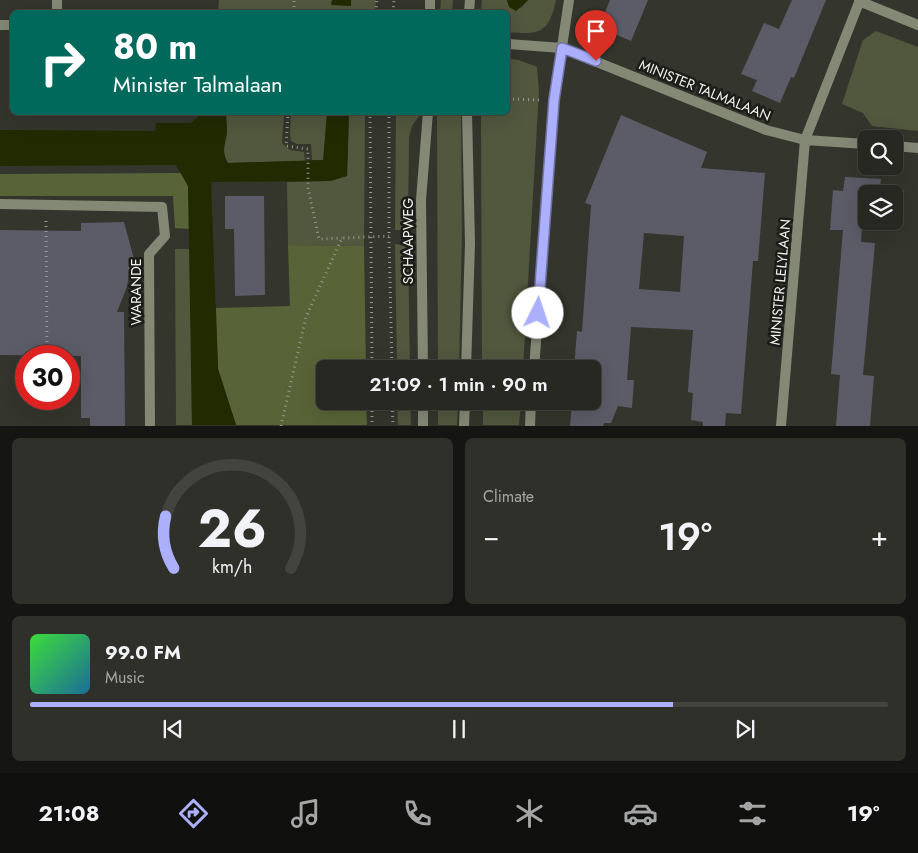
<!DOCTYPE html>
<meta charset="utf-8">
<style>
:root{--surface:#272822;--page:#2f302a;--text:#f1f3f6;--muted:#a4a6a5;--line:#434440;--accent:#acaffb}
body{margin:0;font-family:Jost,sans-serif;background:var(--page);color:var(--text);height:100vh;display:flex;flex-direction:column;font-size:19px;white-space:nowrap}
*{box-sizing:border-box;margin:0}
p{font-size:16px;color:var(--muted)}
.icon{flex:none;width:28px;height:28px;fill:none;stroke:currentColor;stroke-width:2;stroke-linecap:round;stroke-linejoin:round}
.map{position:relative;height:426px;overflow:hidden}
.drawer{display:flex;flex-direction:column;gap:12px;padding:12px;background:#151613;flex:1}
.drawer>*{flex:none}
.hud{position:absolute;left:10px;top:10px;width:500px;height:105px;border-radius:8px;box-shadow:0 5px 20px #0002,0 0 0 1px var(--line);background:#00695c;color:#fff;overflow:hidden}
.buttons{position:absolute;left:858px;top:130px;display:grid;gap:10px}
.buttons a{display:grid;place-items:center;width:45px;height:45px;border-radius:8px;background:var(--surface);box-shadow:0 5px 20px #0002,0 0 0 1px var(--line);font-size:25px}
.speed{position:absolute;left:15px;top:345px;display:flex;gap:10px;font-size:25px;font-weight:700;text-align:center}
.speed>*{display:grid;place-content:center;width:65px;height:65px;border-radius:50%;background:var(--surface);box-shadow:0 5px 20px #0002,0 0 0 1px var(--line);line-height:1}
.speed .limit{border:8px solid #d22;background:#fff;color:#111}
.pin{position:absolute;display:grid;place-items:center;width:42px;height:42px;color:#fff;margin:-51px -21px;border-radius:50% 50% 50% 0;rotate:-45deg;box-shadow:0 0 5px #0007}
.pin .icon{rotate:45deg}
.me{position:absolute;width:55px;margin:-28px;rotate:4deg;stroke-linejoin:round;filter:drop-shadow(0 0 4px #0008)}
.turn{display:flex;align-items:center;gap:18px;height:105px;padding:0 20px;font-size:22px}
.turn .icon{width:65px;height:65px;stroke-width:2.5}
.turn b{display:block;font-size:35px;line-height:42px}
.big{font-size:38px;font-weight:600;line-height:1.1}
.drawer .card{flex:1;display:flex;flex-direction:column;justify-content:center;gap:8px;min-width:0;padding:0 18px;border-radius:8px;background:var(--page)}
.drawer .dial{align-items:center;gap:0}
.dial svg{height:130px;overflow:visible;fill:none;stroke:var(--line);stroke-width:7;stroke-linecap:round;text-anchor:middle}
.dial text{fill:var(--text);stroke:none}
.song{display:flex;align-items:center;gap:15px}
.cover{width:60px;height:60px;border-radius:8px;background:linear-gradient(135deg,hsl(120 70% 55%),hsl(200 70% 35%))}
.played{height:5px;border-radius:2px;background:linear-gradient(90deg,var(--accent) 75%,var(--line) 75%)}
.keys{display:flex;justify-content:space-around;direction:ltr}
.heat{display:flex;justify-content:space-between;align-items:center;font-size:28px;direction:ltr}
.drawer .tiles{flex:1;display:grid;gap:12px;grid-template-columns:1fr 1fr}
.card:last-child{grid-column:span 2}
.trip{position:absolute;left:316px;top:360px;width:285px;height:50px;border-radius:8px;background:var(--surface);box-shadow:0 5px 20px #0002,0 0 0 1px var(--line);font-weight:600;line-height:50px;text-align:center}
.menu{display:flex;height:80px;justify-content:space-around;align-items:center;background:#10100e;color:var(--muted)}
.menu .icon{width:35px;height:35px}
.menu .selected{color:var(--accent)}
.menu b{font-size:22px;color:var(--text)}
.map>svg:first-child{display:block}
.green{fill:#51583e}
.forest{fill:#586437}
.water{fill:#212a00}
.building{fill:#5b5c67;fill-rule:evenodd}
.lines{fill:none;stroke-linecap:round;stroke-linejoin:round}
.path{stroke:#969890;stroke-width:3;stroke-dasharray:1 4;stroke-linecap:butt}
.minor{stroke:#838975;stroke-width:10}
.tertiary{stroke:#838975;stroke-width:10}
.route-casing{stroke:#7072a3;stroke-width:12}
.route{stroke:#acaffb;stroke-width:9}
.labels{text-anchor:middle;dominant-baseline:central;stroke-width:5;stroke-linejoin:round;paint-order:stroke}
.street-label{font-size:14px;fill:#eff1eb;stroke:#1c1d19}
</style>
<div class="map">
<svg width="918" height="426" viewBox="0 0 918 426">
<rect width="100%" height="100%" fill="#34362d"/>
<!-- green -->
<path class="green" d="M219,0H376L375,12H218Z
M441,0H453L452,12H440Z
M482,0H507V2L521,8L528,0H556C549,33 540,35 508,32V12H481Z
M876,31L918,47V131L872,126L863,113L842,104L863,40Z
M508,59L519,60L537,67L539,91L523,369H482L481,113L508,112Z
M226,113H284L282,143L290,150L304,152L305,161L228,163C220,148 226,145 227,130C227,124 226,118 226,113Z
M291,113H327L324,160H312L311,144H297L291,141L290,135Z
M349,113H365L364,246L288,245L287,182L330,181L347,176Z
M396,113H421L412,126L409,137L408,225L403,230H395Z
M437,113H461L462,233L459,369H438Z
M395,244L403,245L408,249L410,369H397Z
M175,249H190L192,425H176Z
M397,401H410L411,425H398Z
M438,401H458L457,425H438Z
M483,401H521L519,425H483Z"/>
<!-- forest -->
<path class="forest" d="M181,173L188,186L190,229L175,228L173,196H0V174Z
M288,245L364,246L366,369H325V401H366L367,425H236L218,369L216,308L290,306Z"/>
<!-- water -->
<path class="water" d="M332,0H351V6L331,5Z
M507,0H528L516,11L509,7Z
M202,113H226C226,119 227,126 227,133C225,145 221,152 228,163L323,160L327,113H349L347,176L330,181L211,182L218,369L236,425H192L188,186L176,165L0,166V130L155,131L156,123H191Z"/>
<!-- building -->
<path class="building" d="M610,0H648L631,41L599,27Z
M792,0H826L794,78L791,77L780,103L752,91L757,80L741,74L764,23L779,29Z
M621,115L707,152L701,168L765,173L758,261H753L741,414L726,413L725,426H703V422L691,420L693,393L688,392V390L693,330L631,327L627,380H634L632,408L618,406L611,423H604L603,426H570L572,401H592V369H574L577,331L582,332L591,205L585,203ZM644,233L684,236L680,292L639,289Z
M845,177L881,179L879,194H866V207H863L861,242L875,243L863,375L874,376L870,426H836L840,375L831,374L843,230H830L833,190L843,191Z
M225,196H264L265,295L235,296L234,229H225Z
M124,222L134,259L126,289L117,312H124L125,426H90V418H81V356L0,355V230L81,231V223Z"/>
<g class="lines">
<!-- path -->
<path class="path" d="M294,12V0
M376,12L377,0
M393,12L394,0
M508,99L539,100
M288,112L286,146L308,149V188L319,239L342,238
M370,112L372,369
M389,112V236L392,369
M46,221L47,356
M372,401V426
M392,401L393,426
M281,426L306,317L342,238L389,236"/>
<!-- minor -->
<path class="minor" d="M859,1L918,25
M57,12V0
M0,25H12
M508,44L562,48L766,130L805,140L866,144
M894,146L918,148
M0,204L162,207L165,236L149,254L150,426
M534,369L554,100L569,0
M530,426L531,401
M781,426L805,140L860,0"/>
<!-- tertiary -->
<path class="tertiary" d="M430,12V0
M469,12L470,0
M423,369L421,200L428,112
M466,369L470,244L467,112
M423,401V426
M464,426L465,401"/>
</g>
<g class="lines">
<!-- route casing -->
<g class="route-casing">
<path id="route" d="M538,313L554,100L562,48L596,61"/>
</g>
<!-- route -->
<use href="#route" class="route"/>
</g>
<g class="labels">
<!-- street labels -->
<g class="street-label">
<text transform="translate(705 90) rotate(22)">MINISTER TALMALAAN</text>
<text transform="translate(408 241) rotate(-90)">SCHAAPWEG</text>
<text transform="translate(780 282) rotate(-85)">MINISTER LELYLAAN</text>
<text transform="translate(136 292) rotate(-90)">WARANDE</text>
</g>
</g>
</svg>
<div class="buttons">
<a><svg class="icon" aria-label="search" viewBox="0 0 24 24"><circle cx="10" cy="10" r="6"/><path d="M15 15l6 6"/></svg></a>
<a><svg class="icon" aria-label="layers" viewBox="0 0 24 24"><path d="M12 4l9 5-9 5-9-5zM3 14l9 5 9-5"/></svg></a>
</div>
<div class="speed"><div class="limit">30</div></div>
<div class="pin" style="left:596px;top:61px;background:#d93025"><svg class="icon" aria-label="arrive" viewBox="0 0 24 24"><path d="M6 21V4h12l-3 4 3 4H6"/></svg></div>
<svg class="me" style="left:538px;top:313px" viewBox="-20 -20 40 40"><circle r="19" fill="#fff"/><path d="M0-13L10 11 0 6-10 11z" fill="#acaffb"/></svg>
<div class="trip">21:09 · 1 min · 90 m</div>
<div class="hud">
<div class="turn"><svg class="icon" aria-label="right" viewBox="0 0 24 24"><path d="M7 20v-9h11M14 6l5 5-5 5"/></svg><div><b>80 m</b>Minister Talmalaan</div></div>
</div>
</div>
<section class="drawer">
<div class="tiles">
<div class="card dial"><svg viewBox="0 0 100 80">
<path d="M14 69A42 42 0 1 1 86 69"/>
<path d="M14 69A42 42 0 0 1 9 37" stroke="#acaffb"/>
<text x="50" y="56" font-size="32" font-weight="700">26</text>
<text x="50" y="72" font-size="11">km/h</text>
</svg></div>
<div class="card"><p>Climate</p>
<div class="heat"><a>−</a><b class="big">19°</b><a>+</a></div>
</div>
<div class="card">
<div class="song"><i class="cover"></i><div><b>99.0 FM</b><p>Music</p></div></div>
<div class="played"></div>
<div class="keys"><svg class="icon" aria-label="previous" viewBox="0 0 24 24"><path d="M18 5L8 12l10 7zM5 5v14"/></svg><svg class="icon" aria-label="pause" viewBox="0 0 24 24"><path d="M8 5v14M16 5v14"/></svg><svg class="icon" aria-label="next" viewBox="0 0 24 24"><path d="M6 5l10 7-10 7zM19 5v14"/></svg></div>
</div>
</div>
</section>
<nav class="menu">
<b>21:08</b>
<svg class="icon selected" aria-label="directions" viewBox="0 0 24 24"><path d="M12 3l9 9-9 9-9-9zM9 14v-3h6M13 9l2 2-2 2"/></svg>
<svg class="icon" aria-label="music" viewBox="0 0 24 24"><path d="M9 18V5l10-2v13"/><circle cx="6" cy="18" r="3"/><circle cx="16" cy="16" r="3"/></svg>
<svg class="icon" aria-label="phone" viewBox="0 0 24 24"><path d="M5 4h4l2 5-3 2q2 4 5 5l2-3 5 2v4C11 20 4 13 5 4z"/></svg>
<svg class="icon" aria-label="climate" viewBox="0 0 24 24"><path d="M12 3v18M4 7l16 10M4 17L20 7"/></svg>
<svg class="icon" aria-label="car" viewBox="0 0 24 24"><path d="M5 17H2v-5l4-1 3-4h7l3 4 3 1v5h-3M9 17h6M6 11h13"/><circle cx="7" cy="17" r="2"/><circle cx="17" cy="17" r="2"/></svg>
<svg class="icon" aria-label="filters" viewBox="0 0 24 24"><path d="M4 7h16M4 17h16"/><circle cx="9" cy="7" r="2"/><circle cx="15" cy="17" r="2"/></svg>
<b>19°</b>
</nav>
